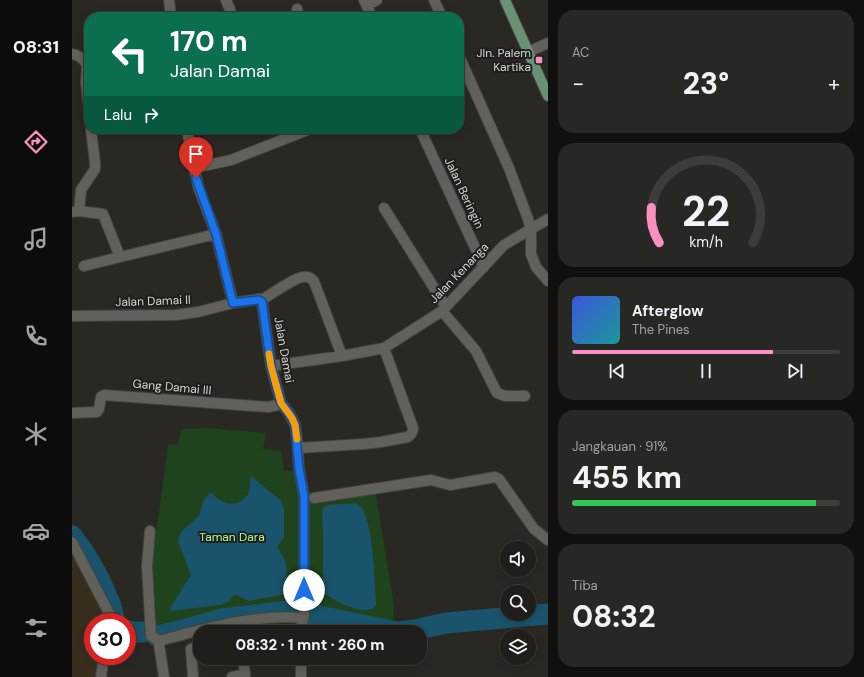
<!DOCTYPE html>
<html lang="id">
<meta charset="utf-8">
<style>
:root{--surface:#1f1e1a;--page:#272723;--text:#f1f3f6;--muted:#a1a2a2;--line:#3c3c39;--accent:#fc8fc1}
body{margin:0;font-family:"DM Sans",sans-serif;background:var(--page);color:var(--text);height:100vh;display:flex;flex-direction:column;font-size:15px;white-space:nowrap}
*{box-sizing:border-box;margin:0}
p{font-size:13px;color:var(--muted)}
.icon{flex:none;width:22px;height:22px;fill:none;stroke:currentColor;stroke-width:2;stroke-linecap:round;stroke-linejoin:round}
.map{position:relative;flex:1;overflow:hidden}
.side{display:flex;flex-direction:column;gap:10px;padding:10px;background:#11100e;width:316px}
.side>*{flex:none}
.banner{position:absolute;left:12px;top:12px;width:380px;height:122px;border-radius:16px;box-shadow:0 2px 10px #0003,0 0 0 1px var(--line);background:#0b6e4f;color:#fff;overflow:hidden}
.fabs{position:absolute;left:428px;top:541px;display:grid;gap:8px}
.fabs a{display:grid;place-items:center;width:36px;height:36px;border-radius:50%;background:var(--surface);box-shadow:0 2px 10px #0003,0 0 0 1px var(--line);font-size:20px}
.speed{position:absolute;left:12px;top:613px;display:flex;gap:8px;font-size:20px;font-weight:700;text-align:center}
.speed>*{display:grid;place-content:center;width:52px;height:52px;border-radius:50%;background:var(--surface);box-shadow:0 2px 10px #0003,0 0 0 1px var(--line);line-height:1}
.speed .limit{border:6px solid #d22;background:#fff;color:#111}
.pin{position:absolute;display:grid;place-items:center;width:34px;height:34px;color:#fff;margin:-41px -17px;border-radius:50% 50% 50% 0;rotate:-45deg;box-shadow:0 0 4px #0007}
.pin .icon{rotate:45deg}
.me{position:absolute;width:44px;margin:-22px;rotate:0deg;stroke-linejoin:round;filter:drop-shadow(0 0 3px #0008)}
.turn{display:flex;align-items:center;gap:14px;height:84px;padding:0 20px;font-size:18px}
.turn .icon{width:52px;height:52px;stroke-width:2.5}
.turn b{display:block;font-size:28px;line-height:34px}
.then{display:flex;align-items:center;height:38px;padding:0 20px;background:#0003;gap:8px;font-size:15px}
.big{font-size:30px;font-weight:800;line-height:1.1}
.side .card{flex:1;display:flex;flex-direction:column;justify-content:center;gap:6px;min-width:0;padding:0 14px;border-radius:16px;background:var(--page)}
.side .dial{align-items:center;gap:0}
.dial svg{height:104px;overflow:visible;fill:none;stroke:var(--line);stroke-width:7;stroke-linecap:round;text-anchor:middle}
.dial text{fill:var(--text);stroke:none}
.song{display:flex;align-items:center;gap:12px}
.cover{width:48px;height:48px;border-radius:6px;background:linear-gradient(135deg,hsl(230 70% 55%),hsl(180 70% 35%))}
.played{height:4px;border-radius:2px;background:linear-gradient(90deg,var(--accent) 75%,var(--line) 75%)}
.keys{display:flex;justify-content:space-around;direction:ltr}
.heat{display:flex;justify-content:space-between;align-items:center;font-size:22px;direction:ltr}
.charge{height:6px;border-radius:3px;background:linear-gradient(90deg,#34c759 91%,var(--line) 0)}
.trip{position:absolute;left:121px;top:625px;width:234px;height:40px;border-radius:16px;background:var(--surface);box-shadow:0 2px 10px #0003,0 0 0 1px var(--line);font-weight:800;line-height:40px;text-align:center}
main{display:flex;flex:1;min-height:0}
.tabs{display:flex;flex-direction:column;width:72px;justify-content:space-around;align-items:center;background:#0c0c0a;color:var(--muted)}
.tabs .icon{width:28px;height:28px}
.tabs .on{color:var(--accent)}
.tabs b{font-size:18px;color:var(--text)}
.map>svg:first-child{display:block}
.education{fill:#372e1d}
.green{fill:#1f431c}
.water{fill:#19546c}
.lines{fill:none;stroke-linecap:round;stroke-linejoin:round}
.river{stroke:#19546c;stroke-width:21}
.minor-casing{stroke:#45433f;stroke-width:12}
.major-casing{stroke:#45433f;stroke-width:12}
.minor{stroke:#61605a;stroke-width:10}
.major{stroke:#689176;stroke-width:10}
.route-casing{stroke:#114b97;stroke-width:10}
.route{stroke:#1a73e8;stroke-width:7}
.slow{stroke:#f59e0b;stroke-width:7}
.poi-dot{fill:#fc8fc1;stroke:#1f1e1a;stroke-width:1.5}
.labels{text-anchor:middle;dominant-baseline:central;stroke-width:4;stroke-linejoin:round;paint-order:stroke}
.poi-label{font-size:12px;fill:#d5d5d2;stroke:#1f1e1a;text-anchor:end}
.street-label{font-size:12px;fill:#d5d5d2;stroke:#1f1e1a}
.park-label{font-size:12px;fill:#a6fb9e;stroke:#1f1e1a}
</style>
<main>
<nav class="tabs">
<b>08:31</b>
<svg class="icon on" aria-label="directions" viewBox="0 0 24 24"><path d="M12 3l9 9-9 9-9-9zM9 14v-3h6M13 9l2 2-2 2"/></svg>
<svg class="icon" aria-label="music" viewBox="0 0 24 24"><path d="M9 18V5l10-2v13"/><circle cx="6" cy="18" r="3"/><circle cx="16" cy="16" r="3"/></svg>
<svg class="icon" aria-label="phone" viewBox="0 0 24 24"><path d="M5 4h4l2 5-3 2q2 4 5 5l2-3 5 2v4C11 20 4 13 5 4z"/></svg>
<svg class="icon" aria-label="climate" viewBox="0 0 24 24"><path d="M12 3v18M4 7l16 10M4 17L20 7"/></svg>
<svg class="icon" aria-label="car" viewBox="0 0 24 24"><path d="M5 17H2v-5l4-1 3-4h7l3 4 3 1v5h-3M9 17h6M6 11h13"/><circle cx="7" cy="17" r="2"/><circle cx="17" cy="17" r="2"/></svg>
<svg class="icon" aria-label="filters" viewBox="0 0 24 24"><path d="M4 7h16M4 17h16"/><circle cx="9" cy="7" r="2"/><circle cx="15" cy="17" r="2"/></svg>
</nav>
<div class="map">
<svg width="476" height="677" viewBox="0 0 476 677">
<rect width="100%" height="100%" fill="#292823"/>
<!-- education -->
<path class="education" d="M0,547L32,607V622H21V656H28L25,677H0Z"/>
<!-- green -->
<path class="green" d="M136,428L194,433L191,449L209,451L212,471H226L228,501L247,499L303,489L322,606L321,628L221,609L153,616L87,633L82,629L79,566L91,484L96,444L106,445L109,429Z"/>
<!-- water -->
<path class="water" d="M179,476L209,501L212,509V537L206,546C207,552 211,556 213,561C215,569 216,591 209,595L177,601L163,594L157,601L149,605L99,611L98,608L119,575L106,541L109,532L127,516L132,499L139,492C148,504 166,510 176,494C179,488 177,482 179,476Z
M284,503C286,505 288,505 289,507C301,520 303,586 304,605C296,619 258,600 251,591V534L250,512L252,507L257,505Z"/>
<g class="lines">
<!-- river -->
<path class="river" d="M0,536C15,555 28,578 37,601C40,608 41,615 43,622
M55,630L62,632H71
M326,632L343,630L374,623L476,614
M85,636L103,632L149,619L216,611L237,614L325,632"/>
<!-- minor casing -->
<g class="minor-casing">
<path id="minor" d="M97,0L99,17
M154,0L161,17
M292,0L300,17
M362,0L370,17
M295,5L305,0
M225,9L227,17
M456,52L476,43
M0,54C7,55 11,59 15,64L14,83L17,109
M387,56L437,168L456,219L459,230V254L464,267L476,281
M115,129L122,168L127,189L144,234L161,303L187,299L190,302L199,366L209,403L217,413L223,425L225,439L227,469L232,496V615L228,632
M348,129L412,267
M122,168L159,160L238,129
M312,208L374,307
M7,211L9,190L23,169V163L19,129
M0,212L7,211L31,214L48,257L144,234
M12,266L48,257
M189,300C199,295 221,278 231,277C237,276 241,279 243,284L270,356
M370,311L404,351L425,393L433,396H453
M0,316L104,315L126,312L161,303
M199,366L270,356L312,348L370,311L432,245L476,219
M0,413L25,412L27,409L29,397L32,395L196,407L206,405L209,403
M226,448L291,444L309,442L336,437C340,434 341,432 341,428L312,348
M242,498L359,480L378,485L423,477L427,479L462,529L476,540
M78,531L75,566L79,636L88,641
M0,542L37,613L36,622
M206,632H219
M229,658V677
M29,677L32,656
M92,677L87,644L90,640C136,628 184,614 231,618
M121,677L119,649L128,645
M160,677L170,675L173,674L171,658"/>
</g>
<!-- major casing -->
<g class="major-casing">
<path id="major" d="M433,0L476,96"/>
</g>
<!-- minor -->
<use href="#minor" class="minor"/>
<!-- major -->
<use href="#major" class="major"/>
</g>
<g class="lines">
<!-- route casing -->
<g class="route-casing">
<path id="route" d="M124,178L144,234L161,303L187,300L190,302L199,366L209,403L217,413L223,425L227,469L232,496V590"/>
</g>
<!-- route -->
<use href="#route" class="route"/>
<!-- slow -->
<path class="slow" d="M197,354L199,366L209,403L220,418L223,425L225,439"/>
</g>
<!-- markers -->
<rect class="poi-dot" x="463" y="56" width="8" height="8" rx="2"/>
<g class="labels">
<!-- poi labels -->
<g class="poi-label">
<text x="459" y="53">Jln. Palem<tspan x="459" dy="14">Kartika</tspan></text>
</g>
<!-- street labels -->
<g class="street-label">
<text transform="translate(392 193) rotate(65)">Jalan Beringin</text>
<text transform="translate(387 273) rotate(-46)">Jalan Kenanga</text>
<text transform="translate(81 301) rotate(-2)">Jalan Damai II</text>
<text transform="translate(212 350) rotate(80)">Jalan Damai</text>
<text transform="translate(100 387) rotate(5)">Gang Damai III</text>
</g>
<!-- park labels -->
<g class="park-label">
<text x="160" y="537">Taman Dara</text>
</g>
</g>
</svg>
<div class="fabs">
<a><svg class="icon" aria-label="sound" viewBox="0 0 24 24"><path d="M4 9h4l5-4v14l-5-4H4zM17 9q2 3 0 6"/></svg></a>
<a><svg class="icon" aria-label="search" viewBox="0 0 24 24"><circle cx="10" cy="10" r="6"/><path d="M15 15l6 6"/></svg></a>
<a><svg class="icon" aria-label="layers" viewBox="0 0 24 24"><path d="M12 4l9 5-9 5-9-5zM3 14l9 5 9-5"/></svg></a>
</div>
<div class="speed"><div class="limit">30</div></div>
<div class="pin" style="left:124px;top:178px;background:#d93025"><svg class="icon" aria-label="arrive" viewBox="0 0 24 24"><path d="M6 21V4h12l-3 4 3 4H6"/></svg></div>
<svg class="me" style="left:232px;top:590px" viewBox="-20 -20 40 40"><circle r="19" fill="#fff"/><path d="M0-13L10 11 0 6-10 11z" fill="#1a73e8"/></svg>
<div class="trip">08:32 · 1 mnt · 260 m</div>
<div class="banner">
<div class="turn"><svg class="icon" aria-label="left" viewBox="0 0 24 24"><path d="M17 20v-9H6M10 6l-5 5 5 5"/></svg><div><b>170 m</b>Jalan Damai</div></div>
<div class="then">Lalu<svg class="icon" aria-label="right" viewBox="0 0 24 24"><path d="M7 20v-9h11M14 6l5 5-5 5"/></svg></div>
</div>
</div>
<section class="side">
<div class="card"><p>AC</p>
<div class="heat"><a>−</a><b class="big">23°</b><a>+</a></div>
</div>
<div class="card dial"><svg viewBox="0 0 100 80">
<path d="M14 69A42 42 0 1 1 86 69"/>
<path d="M14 69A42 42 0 0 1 8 42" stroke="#fc8fc1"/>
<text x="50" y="56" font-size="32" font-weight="700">22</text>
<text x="50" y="72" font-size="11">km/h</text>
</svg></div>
<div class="card">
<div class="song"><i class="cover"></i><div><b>Afterglow</b><p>The Pines</p></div></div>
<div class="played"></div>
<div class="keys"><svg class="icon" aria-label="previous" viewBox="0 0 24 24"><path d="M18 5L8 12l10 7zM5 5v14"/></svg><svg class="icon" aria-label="pause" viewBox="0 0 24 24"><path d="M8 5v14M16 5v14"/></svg><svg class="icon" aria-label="next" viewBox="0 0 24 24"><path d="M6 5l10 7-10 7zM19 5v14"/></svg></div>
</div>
<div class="card"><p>Jangkauan · 91%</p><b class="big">455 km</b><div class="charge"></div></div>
<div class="card"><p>Tiba</p><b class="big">08:32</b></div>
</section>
</main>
